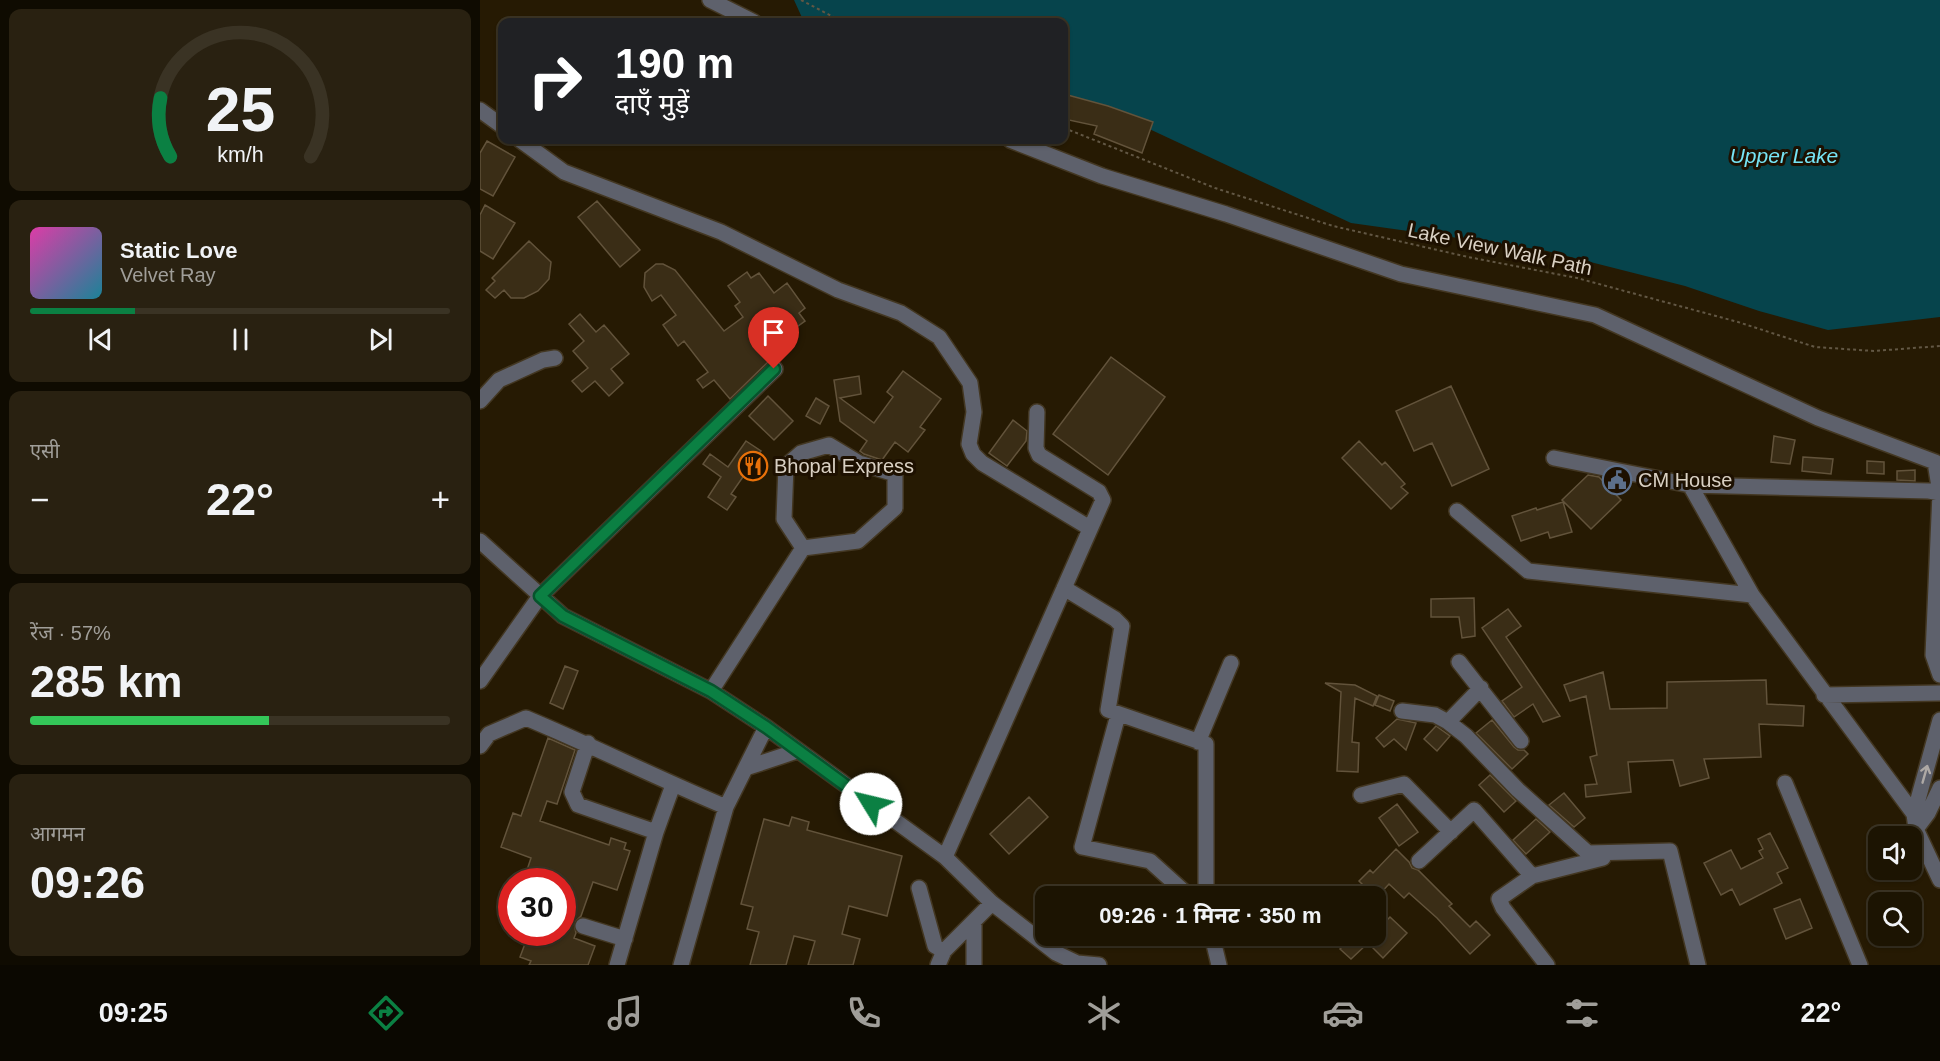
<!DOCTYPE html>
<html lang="hi">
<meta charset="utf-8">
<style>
:root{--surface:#1c1402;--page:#292111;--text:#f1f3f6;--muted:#a09e99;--line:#3a3324;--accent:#0b8043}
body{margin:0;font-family:Arial,"Noto Sans Devanagari",sans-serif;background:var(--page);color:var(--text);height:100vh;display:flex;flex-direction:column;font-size:22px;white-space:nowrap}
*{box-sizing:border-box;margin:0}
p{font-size:20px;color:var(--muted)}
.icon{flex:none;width:33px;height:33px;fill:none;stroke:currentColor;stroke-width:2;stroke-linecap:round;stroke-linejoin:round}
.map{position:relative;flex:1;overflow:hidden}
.side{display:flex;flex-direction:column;gap:9px;padding:9px;background:#0f0b01;width:480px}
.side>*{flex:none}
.guide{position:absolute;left:18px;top:18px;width:570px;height:126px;border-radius:12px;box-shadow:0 2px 4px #0004,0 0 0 2px var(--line);background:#202124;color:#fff;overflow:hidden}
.fabs{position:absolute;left:1388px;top:826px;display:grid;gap:12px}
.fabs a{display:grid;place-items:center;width:54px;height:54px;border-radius:12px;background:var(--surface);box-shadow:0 2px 4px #0004,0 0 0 2px var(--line);font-size:30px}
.speed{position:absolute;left:18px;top:868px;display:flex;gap:12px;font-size:30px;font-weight:700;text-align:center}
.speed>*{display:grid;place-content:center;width:78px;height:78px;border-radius:50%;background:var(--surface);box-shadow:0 2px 4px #0004,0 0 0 2px var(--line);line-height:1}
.speed .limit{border:9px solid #d22;background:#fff;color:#111}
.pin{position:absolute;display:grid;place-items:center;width:51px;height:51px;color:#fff;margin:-62px -26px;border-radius:50% 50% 50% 0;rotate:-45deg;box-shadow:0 0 6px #0007}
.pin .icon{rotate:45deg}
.me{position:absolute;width:66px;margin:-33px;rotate:306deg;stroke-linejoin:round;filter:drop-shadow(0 0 4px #0008)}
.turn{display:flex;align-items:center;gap:21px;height:126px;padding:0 18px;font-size:27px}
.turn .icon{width:78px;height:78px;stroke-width:2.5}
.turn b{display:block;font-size:42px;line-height:51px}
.big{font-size:45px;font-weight:700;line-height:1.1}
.side .tile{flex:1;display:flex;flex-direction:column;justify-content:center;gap:9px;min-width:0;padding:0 21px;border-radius:12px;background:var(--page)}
.side .dial{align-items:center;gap:0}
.dial svg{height:156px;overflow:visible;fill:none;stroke:var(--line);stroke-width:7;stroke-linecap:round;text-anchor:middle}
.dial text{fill:var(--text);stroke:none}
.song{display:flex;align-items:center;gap:18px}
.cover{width:72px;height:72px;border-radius:9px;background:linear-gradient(135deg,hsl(320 70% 55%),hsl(190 70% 35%))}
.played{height:6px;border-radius:3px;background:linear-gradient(90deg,var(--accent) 25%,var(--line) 25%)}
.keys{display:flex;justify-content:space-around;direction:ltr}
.heat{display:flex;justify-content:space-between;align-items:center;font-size:33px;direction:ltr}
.charge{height:9px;border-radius:4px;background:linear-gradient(90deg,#34c759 57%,var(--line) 0)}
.trip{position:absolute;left:555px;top:886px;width:351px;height:60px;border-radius:12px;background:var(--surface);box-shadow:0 2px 4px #0004,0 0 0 2px var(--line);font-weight:700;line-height:60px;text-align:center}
.dock{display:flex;height:96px;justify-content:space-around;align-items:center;background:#0b0801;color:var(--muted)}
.dock .icon{width:42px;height:42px}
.dock .selected{color:var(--accent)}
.dock b{font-size:27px;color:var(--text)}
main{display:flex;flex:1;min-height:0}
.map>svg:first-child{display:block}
.water{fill:#06444c}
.building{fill:#3a2d16;stroke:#62533b;stroke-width:1.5}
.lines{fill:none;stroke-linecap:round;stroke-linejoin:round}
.minor-casing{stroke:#433722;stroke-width:18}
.path{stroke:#625744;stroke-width:2;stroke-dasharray:3 3;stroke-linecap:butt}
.minor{stroke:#5e616c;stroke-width:15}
.oneway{stroke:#aea9a5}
.route-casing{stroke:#07532c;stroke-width:15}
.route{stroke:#0b8043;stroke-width:10}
.labels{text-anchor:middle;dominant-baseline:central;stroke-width:6;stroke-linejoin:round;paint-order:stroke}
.street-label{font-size:20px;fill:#d9d0c3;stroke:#1d1000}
.poi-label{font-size:20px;fill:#d9d0c3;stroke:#1d1000;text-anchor:start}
.water-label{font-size:21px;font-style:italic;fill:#76e4f5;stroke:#1d1000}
</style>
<main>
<section class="side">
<div class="tile dial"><svg viewBox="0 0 100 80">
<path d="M14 69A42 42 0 1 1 86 69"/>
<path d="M14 69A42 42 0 0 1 9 39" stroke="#0b8043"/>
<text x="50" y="56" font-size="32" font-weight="700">25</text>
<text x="50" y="72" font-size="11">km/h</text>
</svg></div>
<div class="tile">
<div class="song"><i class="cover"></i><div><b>Static Love</b><p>Velvet Ray</p></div></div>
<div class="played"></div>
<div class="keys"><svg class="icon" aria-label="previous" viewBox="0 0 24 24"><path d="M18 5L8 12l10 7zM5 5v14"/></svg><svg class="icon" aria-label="pause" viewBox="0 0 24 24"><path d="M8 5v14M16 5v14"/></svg><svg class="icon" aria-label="next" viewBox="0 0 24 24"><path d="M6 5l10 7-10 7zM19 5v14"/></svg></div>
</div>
<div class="tile"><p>एसी</p>
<div class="heat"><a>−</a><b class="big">22°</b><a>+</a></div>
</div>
<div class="tile"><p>रेंज · 57%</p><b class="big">285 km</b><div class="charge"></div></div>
<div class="tile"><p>आगमन</p><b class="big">09:26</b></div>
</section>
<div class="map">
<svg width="1460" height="965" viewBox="0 0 1460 965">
<rect width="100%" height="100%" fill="#261a03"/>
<!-- water -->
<path class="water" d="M314,0H1460V317L1348,330L1279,311L1205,286L1063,250L871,223L665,127L608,104L584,103V22H324Z"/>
<!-- building -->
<path class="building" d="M584,94L628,106L673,122L662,153L614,134L617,126L584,119Z
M7,141L35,157L13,196L0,189V153Z
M117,201L160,250L140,267L98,217Z
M5,205L35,223L13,259L0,251V215Z
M49,241L71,262L69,279L58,291L44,298H31L24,290L15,298L6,290L15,281L12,278Z
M176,264H183L195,270L244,331L263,317L255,306L260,302L248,286L267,272L271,278L279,273L294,293L307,283L325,308L319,313L325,321L286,349L294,359L288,362L250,399L234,380L223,388L217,380L228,372L204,341L198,346L183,325L196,315L181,295L172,301L164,287L165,273Z
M100,314L116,332L124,325L149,354L131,369L143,383L129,396L115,381L102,392L92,381L108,368L93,351L104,341L89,324Z
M631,357L685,397L628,475L573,434Z
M423,371L461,399L440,427L445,430L428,452L415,442L402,460L384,454L380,451L387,441L360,421L354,380L379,376L381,394L360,398L394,423L413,397L407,392Z
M971,386L1009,469L972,486L952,443L934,451L916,411Z
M288,396L313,421L294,440L269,416Z
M336,398L349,406L340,424L326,416Z
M533,420L547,431L546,441L527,466L509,453Z
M1294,436L1315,440L1310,464L1291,462Z
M266,441L281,451L251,494L256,497L247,510L228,497L241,477L223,464L230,454L248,467Z
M879,441L902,465L905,462L925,484L921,487L928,493L911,509L862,458Z
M1323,457L1353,459L1351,474L1322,471Z
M1387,461L1404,462V474L1387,473Z
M1435,470V481L1417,480V471Z
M1108,475L1119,477L1141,500L1111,529L1082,500Z
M1083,502L1092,532L1070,538L1068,532L1041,541L1032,516L1056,508L1057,510Z
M994,598L995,636L982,638L979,617H951V599Z
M1028,609L1041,626L1026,637L1080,716L1063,722L1053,704L1034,717L1022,701L1042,687L1002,628Z
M85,666L98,671L83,709L70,703Z
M1123,672L1130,709L1187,708V682L1286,680L1287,704L1324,706L1323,726L1279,724L1281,757L1224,759L1229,778L1200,786L1193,760L1148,762L1151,792L1106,797L1105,785L1117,784L1110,757L1117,755L1106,696L1090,701L1084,685Z
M845,683L875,685L897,696L893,706L875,698L872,742L879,743L878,772L857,771L861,692Z
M899,695L914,701L910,711L895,705Z
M917,719L936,723L926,750L914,739L904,747L896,738Z
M1012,720L1034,747L1038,750H1044L1048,754L1032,769L996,733Z
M956,726L970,736L957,751L944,739Z
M68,738L95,750L77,804L67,801L60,821L129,845L131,838L146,843L144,849L150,851L137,890L113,882L101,916L94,923L96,933L94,938L115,946L108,965H49L51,961L40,957L49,933H82V882H43L51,858L21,847L33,813L41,816Z
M1010,775L1036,801L1024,812L999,785Z
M1084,793L1105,818L1094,827L1069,805Z
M549,797L568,817L529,854L510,834Z
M917,804L938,832L919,846L899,818Z
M312,817L329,822L327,830L422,856L407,916L369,906L362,934L380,939L373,965H328L335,941L314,936L306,965H270L279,932L267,929L273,907L261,904L284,819L309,826Z
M1056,819L1070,832L1046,854L1033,840Z
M1290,833L1308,868L1297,873L1302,883L1260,905L1252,889L1241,895L1224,863L1251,850L1261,869L1283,858L1279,851L1283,849L1278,839Z
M916,849L929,862L932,868L938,870L972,904L969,906L990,927L996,921L1010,935L990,954L957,918L929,893L924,898L909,884L897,897H873L884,886L879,881L890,870L893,873Z
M1320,899L1332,928L1306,939L1294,909Z
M896,912L906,921L910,917L927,933L903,958L888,943L871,959L860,949L873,936H896Z"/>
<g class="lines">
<!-- minor casing -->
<g class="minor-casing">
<path id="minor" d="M230,0L274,22
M0,110L22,126
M40,140L84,172L241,232L358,290L421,313L459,337L490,383L494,412L489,444L493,454L502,463L608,527V531
M530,140L622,176L746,214L921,274L1115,315L1338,418L1455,462L1460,493L1453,655L1460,675
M0,401L19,380L63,360L75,358
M1074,458L1210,485L1449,491L1460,493
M1210,485L1272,595L1434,814
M977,511L1048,571L1272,595
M0,541L83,616L231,691L286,727L465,857L512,903L576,953L597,963L619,965
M584,588L635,619L642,626L628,710L726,744V897
M979,662L1041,741
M0,681L60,596L295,369
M231,691L323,548L378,541L415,508V474L379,463L349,445L321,453L306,466L304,519L323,548
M1344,695L1460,693
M922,711L955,715L968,722L986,736L1038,790L1108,853L1190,851L1218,965
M638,715L602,847L670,861L710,897
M1460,720L1434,814L1436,829L1460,880
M968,722L1001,688
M718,742L751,663
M108,743L92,792L98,805L176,832
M0,746L9,734L46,718C113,746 179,779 246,807
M266,768L317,751
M1305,783L1380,965
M881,795L924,784L971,832
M1436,829L1448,813L1460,788
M465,857L623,500L619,492L559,455L556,448L557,412
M939,861L994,810L1052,876L1019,899L1023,908L1067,965
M1052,876L1123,858
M439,888L455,946L464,951
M494,923V965
M103,926L145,939
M732,936L739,965
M137,965L176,832L193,785
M201,965L246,807L286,727
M458,965L464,951L512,903"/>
</g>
<!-- path -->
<path class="path" d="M321,0L363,22
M584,128L735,188L853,226L988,257L1097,278L1258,322L1335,347L1394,351L1460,346"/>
<!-- minor -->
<use href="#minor" class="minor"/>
</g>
<!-- one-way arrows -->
<defs><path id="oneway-shaft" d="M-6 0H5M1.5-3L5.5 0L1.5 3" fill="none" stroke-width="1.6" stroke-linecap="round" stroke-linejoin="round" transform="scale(1.5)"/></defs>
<use class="oneway" href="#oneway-shaft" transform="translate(1445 774) rotate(-74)"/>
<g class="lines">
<!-- route casing -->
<g class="route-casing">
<path id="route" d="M294,369L60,596L83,616L231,691L286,727L391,804"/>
</g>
<!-- route -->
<use href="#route" class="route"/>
</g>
<!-- icons -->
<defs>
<g id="restaurant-ring" transform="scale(1.5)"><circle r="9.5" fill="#1d1000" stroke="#e8710a" stroke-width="1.5"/><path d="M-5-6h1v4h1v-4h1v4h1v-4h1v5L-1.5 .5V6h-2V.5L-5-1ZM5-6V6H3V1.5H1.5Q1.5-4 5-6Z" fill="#e8710a"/></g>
<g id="civic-ring" transform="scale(1.5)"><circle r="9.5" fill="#1d1000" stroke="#5c6f8a" stroke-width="1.5"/><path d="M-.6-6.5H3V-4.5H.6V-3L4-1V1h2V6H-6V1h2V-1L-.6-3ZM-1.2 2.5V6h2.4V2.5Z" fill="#5c6f8a"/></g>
</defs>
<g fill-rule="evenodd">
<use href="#restaurant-ring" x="273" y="466"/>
<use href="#civic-ring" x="1137" y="480"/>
</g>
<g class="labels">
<!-- street labels -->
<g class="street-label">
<text transform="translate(1020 249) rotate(12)">Lake View Walk Path</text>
</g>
<!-- poi labels -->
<g class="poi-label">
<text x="294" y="466">Bhopal Express</text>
<text x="1158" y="480">CM House</text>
</g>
<!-- water labels -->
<g class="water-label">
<text x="1304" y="155">Upper Lake</text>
</g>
</g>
</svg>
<div class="fabs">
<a><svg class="icon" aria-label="sound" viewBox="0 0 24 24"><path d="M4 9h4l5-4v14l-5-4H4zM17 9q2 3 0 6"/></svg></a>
<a><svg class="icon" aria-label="search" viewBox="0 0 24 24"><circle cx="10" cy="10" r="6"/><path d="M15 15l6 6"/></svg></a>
</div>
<div class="speed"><div class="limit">30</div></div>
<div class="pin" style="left:294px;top:369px;background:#d93025"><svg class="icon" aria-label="arrive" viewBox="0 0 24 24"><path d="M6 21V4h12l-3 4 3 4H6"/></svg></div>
<svg class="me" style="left:391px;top:804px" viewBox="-20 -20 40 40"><circle r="19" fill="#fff"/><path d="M0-13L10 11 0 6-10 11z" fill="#0b8043"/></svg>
<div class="trip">09:26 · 1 मिनट · 350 m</div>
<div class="guide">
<div class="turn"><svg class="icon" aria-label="right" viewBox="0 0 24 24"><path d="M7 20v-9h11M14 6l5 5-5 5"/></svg><div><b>190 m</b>दाएँ मुड़ें</div></div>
</div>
</div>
</main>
<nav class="dock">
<b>09:25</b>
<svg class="icon selected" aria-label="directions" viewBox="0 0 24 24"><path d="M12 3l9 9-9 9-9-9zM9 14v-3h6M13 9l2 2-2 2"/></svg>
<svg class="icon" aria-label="music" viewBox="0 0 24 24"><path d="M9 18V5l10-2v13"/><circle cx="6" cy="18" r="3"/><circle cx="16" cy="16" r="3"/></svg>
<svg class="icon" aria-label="phone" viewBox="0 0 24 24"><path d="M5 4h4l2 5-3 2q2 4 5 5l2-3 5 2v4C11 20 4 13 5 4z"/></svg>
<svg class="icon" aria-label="climate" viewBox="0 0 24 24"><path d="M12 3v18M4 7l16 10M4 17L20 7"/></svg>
<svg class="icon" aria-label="car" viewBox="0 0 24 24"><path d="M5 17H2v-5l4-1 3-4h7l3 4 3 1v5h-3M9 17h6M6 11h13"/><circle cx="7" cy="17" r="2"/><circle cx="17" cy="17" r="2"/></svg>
<svg class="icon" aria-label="filters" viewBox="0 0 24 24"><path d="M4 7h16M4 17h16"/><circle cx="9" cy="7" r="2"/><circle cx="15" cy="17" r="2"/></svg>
<b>22°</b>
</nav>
